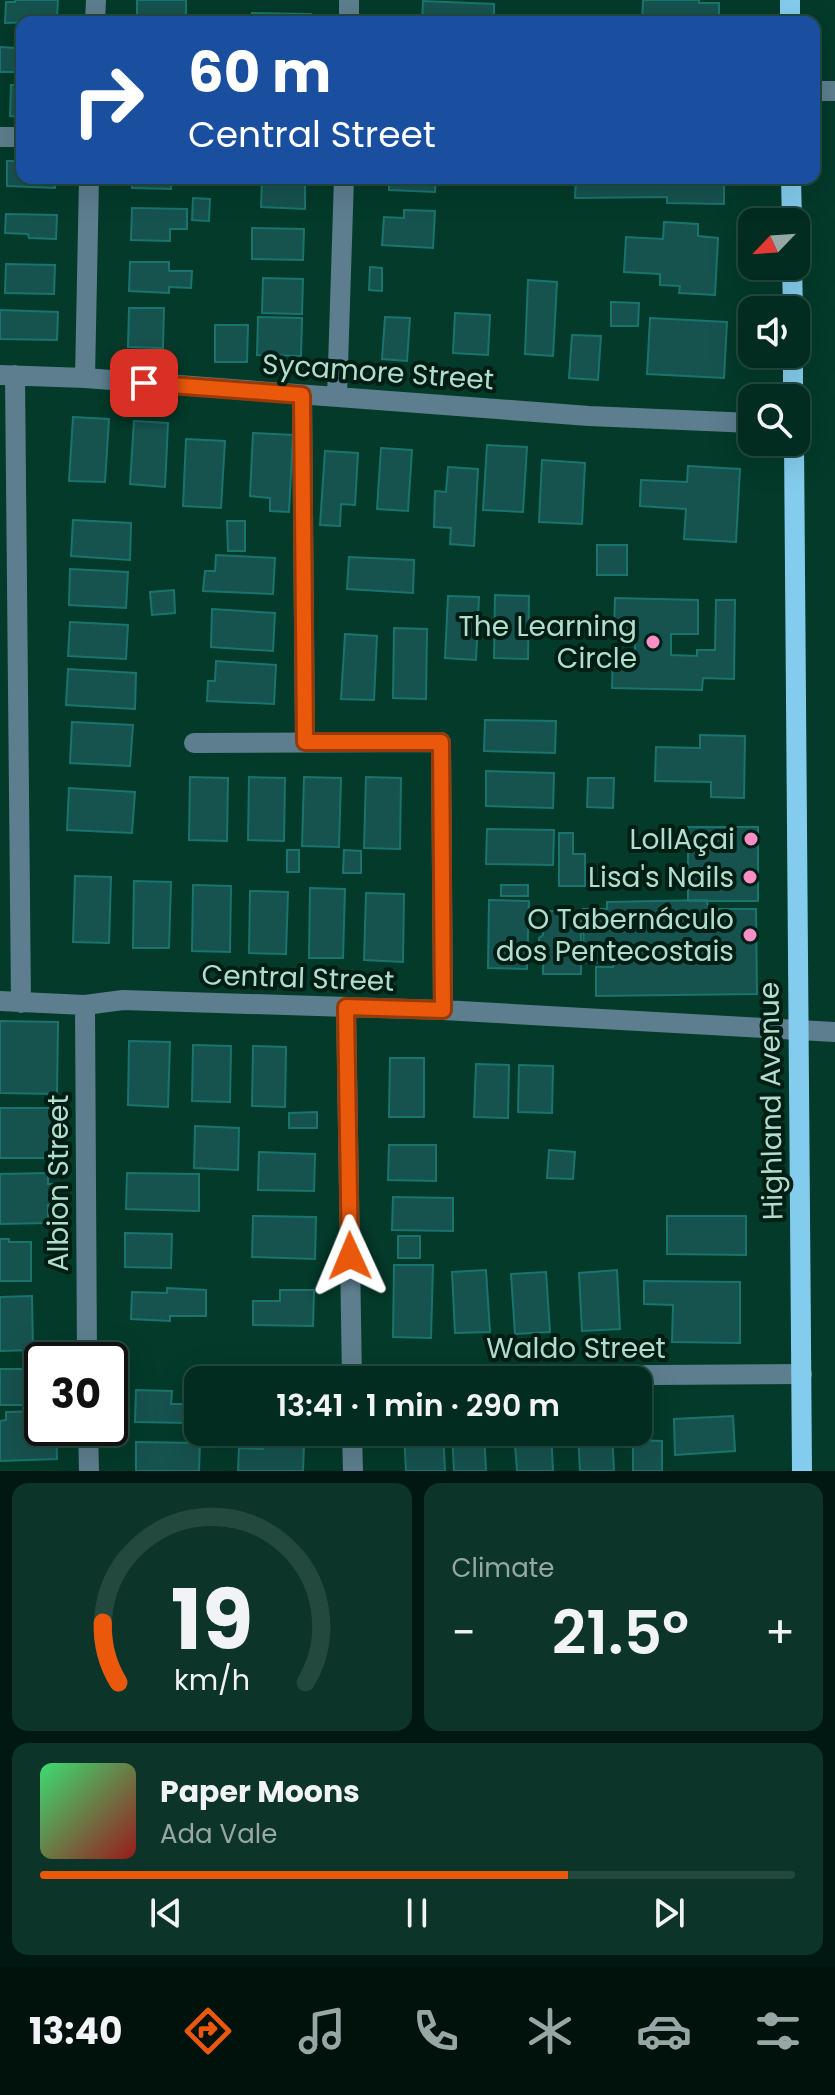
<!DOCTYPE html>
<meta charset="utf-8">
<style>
:root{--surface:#022c20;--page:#0c3429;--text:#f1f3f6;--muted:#96a7a5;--line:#23483e;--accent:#ea580c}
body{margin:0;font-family:Poppins,sans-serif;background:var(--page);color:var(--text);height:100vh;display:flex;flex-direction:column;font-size:30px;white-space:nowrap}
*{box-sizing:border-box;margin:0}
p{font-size:26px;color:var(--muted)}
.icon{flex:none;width:44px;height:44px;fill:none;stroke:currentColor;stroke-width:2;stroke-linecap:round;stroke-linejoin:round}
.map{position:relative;height:1471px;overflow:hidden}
.side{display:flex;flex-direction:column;gap:12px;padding:12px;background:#011812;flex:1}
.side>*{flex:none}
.top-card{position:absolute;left:16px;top:16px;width:804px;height:168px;border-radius:16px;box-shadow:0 8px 32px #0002,0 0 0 2px var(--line);background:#1a4fa0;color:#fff;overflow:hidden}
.needle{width:52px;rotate:245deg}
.controls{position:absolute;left:738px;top:208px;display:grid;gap:16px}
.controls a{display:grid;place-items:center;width:72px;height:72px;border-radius:16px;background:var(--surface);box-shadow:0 8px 32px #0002,0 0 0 2px var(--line);font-size:40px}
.speed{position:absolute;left:24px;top:1342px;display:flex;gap:16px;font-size:40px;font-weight:700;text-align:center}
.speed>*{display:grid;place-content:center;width:104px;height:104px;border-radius:50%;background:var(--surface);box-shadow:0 8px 32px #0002,0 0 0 2px var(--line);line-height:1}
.speed .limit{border:4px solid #111;border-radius:12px;background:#fff;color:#111}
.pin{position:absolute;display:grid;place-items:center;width:68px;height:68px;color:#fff;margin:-34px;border-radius:16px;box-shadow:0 4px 12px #0006}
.me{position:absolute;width:88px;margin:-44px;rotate:359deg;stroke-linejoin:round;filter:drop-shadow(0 0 6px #0008)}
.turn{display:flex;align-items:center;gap:28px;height:168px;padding:0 40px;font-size:36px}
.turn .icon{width:104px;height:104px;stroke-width:2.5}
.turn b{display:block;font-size:56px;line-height:68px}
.big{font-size:60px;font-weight:600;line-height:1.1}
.side .tile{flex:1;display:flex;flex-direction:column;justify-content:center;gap:12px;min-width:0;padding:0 28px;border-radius:16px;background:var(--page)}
.side .dial{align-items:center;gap:0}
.dial svg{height:208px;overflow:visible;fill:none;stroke:var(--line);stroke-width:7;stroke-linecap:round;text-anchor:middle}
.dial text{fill:var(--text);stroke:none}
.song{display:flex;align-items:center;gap:24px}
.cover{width:96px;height:96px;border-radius:12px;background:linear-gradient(135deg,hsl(140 70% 55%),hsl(0 70% 35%))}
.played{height:8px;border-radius:4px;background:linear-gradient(90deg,var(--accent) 70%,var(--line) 70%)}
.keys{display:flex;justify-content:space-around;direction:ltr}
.heat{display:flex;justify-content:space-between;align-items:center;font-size:44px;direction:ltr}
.side .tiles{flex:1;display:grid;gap:12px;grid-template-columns:1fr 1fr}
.tile:last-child{grid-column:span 2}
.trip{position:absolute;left:184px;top:1366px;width:468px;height:80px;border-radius:16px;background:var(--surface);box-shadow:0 8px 32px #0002,0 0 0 2px var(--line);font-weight:600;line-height:80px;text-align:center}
.menu{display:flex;height:128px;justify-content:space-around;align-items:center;background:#01120d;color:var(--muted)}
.menu .icon{width:56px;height:56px}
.menu .current{color:var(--accent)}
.menu b{font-size:36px;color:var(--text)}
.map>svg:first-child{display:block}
.building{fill:#16524e;stroke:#1a746e;stroke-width:2}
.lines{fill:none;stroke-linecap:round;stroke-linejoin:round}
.minor{stroke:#5d7e8e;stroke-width:20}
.major{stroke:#84cced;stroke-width:20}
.route-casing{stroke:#983908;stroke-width:20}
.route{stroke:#ea580c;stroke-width:14}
.poi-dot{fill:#fa8fc7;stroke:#011e15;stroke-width:3}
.labels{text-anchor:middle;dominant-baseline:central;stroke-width:8;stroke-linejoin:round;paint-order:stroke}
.street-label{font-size:28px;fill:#b2dccb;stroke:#011e15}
.poi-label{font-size:28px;fill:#b2dccb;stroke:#011e15;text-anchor:end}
</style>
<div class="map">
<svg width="835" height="1471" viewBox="0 0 835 1471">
<rect width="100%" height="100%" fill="#033a2a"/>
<!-- building -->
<path class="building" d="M15,0H58L57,18H36L35,22L5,23L6,2H15Z
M137,0H186V22H137Z
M643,0H699V3H719V22H642Z
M423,1L494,4V22H422Z
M252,13L311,14V22H251Z
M16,39H22V72H0V47L16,48Z
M11,85L22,86V117L10,116Z
M7,161H22V178H55V188L7,186Z
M132,178H171V189L132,188Z
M262,178H305V209L261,207Z
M389,178H436L435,192L389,190Z
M576,178H724V204L667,203V197L575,198Z
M193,198L210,199L209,221L192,220Z
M132,208L187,209V229H170V241L131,240Z
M404,210L435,211L433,248L382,245L384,217L404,218Z
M6,214L57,215L56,239L29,238L28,234L5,233Z
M664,222L698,224V236L718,238L715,295L679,293L680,286L660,285V274L624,272L626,237L663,239Z
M252,228L304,229L303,260L252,259Z
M130,262H169V271H192L191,288L169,287V293L129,291Z
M6,264L55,265L54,294L5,293Z
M370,267L382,268V291L369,290Z
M263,278L303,279L302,314L262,313Z
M528,280L557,282L553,356L525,354Z
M611,302L639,303L638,326H611Z
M129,308H164L163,348L128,347Z
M0,310L58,312L57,340L0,339Z
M455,313L490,315L488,355L453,353Z
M258,317L302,318L301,356L257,355Z
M385,317L410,318L407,361L382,359Z
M650,318L727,322L724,378L647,374Z
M215,325H248L247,362H215Z
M572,335L601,336L598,380L569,378Z
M73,417L109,419L105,482L69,481Z
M134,421L168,423L165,487L130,484Z
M253,433L293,435L289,512L270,511V498L250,496Z
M186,439L225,441L221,508L183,506Z
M487,445L527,447L523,512L483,510Z
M381,448L412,450L408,511L377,509Z
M325,451L358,453L355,505L341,504L340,526L320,525Z
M542,460L585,463L582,524L539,522Z
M688,466L740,469L736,542L684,539L686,509L640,506L641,480L687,482Z
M448,467L478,469L474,546L450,544L451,528L434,527L435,491L446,492Z
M73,520L131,523L130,560L71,556Z
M227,521H245V551H228Z
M597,545H627V575H597Z
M216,555L275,558L273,594L203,591L205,571H215Z
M349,557L414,560L413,593L347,589Z
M70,569L128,572L126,608L69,605Z
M174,590L175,613L152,615L150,592Z
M495,595L529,596L528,659L494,658Z
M448,596L479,597L476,660L445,658Z
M615,598L698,600V634H671V655L697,656V650H715L716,600H735L734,679L703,678L702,690L612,688L613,651L635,652V632L614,631Z
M212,609L275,613L273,651L211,647Z
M70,622L128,625L126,659L68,656Z
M394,628L427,629L426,699L393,698Z
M345,634L377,636L374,700L341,699Z
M216,661L276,665L274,704L207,701L208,681H215Z
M68,669L136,673L135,709L66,705Z
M485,720L556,721L555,753L484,751Z
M72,722L133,725L130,766L70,763Z
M700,735L745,736L744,798L711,797V782L655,781L656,747L700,748Z
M486,771L554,773L553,808L486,806Z
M190,777L228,778L227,841L189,840Z
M249,777L285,778L284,841L248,840Z
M304,777L341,778L339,847L302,846Z
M366,777L401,778L400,849L364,848Z
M588,778H614L613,808L587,807Z
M69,788L135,792L132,833L67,830Z
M688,827H758V901H688Z
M487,829L554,830L553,865L486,864Z
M559,833H573V854H585V886H559Z
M287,850H299V872H287Z
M344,850L361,851V873H343Z
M75,876L111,877L109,943L73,942Z
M134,881L171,882L169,948H133Z
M193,885L231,886L230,952L192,951Z
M501,885H528V896H501Z
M310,888L345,889L343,958H309Z
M250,891L288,892L286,954L249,953Z
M366,893L404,894L403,962L364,960Z
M489,900L529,901L527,969L488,968Z
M707,900L708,909H756L757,994L596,996V967H613V962L584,963L583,909H607V902Z
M543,911H581V974H543V954L539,950V938L543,935Z
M0,1021L58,1022L57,1094L0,1093Z
M129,1041L170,1042L168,1107L128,1105Z
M193,1045L231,1046L230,1102L192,1101Z
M253,1046L286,1047L285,1107L252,1106Z
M390,1058H424V1117H389Z
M476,1064L509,1065L508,1118L474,1117Z
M519,1065L553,1066L552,1113L518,1112Z
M0,1108H54L55,1158H0Z
M317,1112V1128H289V1113Z
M195,1126L239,1128L238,1170L194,1168Z
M389,1145H436V1181L388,1180Z
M549,1150L575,1152L573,1179L547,1178Z
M259,1152L315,1154L314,1191L258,1190Z
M48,1173V1184H58V1205H48V1223L0,1224V1174Z
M127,1173L199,1174V1211L126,1209Z
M393,1197L453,1198V1231L392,1230Z
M253,1216L316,1217L315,1259L252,1257Z
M667,1216H746V1255L667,1254Z
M125,1233L172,1234L171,1268L125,1267Z
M398,1236H420V1258H398Z
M0,1239H9V1242H31V1281H0Z
M394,1265H433L431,1338L393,1337Z
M486,1270L490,1332L455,1333L452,1272Z
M617,1270L620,1329L582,1331L579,1273Z
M546,1272L550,1332L515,1334L511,1274Z
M644,1281L740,1282V1343L672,1342L673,1305L644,1304Z
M167,1288L206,1290V1316H170V1321L131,1319L132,1292L167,1293Z
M280,1290H314L313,1326L253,1325V1301H280Z
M32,1296L33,1350L0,1351V1297Z
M0,1369H42V1405H0Z
M136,1390L172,1391L171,1404H188V1423L135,1422Z
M42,1411V1428H56L57,1459L0,1461V1421L6,1420V1412Z
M733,1416L735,1451L675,1455L674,1419Z
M404,1432H443L445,1471H406Z
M452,1432H484L486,1471H454Z
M514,1432H551L553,1471H517Z
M578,1432H612L614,1471H580Z
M633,1440L662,1441V1471H633Z
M136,1442L200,1443L199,1471H136Z
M263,1443L304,1445L303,1471H238L239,1448L263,1449Z"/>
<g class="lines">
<!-- minor -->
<path class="minor" d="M95,22L96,0
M349,22V0
M814,91H835
M0,137H22
M0,375L85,378L589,416L752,423
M15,375L21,1003
M85,378L89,178
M302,395L305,742
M337,397L344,178
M194,743L441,742L443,1010
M0,1001L85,1005L123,1000L443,1010L835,1032
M85,1005L87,1360
M346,1007L352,1380
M352,1377L802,1374
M88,1428L89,1471
M352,1432L353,1471"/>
<!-- major -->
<path class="major" d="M790,0V22
M791,178L792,222
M792,266L793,310
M793,354V398
M794,442L802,1471"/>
</g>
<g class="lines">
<!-- route casing -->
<g class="route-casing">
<path id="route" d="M144,383L302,395L305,742H441L443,1010L346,1007L350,1256"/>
</g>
<!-- route -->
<use href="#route" class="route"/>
</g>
<!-- markers -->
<g class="poi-dot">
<circle cx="653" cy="642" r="8"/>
<circle cx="751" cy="839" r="8"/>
<circle cx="750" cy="877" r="8"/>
<circle cx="750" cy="935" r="8"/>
</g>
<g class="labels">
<!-- street labels -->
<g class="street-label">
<text transform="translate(378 372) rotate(4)">Sycamore Street</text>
<text transform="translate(298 978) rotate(2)">Central Street</text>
<text transform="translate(771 1101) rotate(-91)">Highland Avenue</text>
<text transform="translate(58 1183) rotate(-90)">Albion Street</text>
<text x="576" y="1348">Waldo Street</text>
</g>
<!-- poi labels -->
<g class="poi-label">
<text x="637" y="626">The Learning<tspan x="637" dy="32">Circle</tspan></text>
<text x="735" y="839">LollAçai</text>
<text x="734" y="877">Lisa's Nails</text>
<text x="734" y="919">O Tabernáculo<tspan x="734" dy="32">dos Pentecostais</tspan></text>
</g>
</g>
</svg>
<div class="controls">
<a><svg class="needle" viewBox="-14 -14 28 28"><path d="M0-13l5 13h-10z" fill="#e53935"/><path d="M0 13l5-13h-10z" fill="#96a7a5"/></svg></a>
<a><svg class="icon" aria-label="sound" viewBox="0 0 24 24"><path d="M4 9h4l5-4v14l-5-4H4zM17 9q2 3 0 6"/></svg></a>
<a><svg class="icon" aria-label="search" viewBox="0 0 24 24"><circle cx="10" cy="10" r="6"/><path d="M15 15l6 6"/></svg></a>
</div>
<div class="speed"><div class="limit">30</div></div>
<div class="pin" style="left:144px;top:383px;background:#d93025"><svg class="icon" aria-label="arrive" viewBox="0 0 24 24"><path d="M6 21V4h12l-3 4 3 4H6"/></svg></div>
<svg class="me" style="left:350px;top:1256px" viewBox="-20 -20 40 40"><path d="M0-17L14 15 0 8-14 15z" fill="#ea580c" stroke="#fff" stroke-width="4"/></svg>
<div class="trip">13:41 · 1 min · 290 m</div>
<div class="top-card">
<div class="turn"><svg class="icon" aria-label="right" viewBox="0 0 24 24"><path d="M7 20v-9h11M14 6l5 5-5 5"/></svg><div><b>60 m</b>Central Street</div></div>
</div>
</div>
<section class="side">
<div class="tiles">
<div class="tile dial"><svg viewBox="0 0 100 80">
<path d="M14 69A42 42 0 1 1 86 69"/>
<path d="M14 69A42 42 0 0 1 8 46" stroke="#ea580c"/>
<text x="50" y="56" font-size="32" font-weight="700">19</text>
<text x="50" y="72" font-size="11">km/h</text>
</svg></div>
<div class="tile"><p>Climate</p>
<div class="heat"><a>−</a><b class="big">21.5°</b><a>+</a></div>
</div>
<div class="tile">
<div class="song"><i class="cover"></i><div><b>Paper Moons</b><p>Ada Vale</p></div></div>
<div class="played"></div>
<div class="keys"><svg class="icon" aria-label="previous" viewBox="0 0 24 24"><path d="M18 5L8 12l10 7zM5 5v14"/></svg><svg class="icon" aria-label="pause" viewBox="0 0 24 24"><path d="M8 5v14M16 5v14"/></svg><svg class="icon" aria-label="next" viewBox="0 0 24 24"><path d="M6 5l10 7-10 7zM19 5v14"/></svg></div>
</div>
</div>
</section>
<nav class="menu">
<b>13:40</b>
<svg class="icon current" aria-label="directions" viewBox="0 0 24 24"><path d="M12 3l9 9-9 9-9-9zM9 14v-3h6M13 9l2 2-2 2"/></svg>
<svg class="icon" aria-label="music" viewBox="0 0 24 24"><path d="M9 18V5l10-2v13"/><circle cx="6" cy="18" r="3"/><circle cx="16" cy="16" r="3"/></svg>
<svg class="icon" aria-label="phone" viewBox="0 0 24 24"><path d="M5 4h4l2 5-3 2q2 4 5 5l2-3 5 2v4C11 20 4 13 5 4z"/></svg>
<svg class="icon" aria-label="climate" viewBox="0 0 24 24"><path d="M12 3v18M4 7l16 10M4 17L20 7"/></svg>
<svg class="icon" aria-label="car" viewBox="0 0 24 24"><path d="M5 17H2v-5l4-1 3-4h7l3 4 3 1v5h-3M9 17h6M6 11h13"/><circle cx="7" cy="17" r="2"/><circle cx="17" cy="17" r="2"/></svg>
<svg class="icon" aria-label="filters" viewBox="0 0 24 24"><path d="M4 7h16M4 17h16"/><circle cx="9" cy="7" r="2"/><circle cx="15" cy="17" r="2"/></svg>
</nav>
